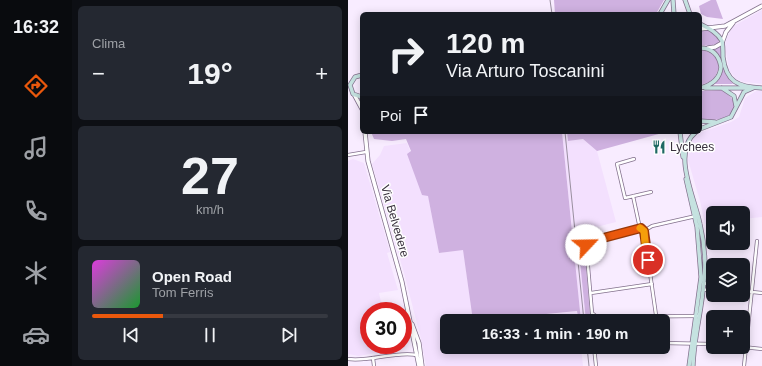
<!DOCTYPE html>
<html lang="it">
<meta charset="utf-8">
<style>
:root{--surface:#171b24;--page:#242831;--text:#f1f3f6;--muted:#9ea1a6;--line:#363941;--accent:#ea580c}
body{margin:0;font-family:Arial,sans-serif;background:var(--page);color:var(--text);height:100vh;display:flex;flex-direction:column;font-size:15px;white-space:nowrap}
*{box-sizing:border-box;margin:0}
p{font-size:13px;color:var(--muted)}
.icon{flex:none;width:22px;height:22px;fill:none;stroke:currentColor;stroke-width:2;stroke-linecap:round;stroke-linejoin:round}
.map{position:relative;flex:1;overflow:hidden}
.side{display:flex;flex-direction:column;gap:6px;padding:6px;background:#0d0f14;width:276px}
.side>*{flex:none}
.top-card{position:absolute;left:12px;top:12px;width:342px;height:122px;border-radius:6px;box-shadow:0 2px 10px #0003;background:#171b24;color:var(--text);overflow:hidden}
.tools{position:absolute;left:358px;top:206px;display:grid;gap:8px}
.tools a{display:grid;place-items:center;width:44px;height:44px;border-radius:6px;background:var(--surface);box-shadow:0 2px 10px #0003;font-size:20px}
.speed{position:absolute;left:12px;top:302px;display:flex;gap:8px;font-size:20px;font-weight:700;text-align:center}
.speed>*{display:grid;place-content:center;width:52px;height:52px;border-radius:50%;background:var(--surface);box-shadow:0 2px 10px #0003;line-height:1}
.speed .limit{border:6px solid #d22;background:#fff;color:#111}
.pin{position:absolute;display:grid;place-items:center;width:34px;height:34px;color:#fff;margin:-17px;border:2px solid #fff;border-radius:50%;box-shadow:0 1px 4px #0007}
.me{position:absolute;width:44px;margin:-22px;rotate:66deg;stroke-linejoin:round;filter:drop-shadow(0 0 3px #0008)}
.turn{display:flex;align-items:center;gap:14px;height:84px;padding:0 20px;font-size:18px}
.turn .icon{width:52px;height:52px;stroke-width:2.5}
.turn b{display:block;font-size:28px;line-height:34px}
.then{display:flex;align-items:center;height:38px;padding:0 20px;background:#0003;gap:8px;font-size:15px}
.big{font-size:30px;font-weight:700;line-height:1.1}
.side .tile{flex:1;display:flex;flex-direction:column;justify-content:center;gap:6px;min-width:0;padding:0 14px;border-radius:6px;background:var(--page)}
.side .dial{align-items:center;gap:0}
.dial b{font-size:52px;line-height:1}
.song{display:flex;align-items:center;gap:12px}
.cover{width:48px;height:48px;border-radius:6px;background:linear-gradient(135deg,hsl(300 70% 55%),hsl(130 70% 35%))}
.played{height:4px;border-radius:2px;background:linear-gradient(90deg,var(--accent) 30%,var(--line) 30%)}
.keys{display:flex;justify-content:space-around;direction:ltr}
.heat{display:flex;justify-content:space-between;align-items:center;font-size:22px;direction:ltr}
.trip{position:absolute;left:92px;top:314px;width:230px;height:40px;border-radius:6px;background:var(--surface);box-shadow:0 2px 10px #0003;font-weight:700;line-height:40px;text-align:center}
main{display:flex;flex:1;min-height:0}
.tab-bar{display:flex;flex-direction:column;width:72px;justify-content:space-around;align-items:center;background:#090b0e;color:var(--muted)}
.tab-bar .icon{width:28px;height:28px}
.tab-bar .current{color:var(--accent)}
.tab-bar b{font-size:18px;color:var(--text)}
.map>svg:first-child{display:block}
.built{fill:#f3e0fe}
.green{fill:#cfb1e0}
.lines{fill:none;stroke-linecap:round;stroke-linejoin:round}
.minor-casing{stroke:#83718d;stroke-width:4}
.tertiary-casing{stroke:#83718d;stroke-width:5}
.secondary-casing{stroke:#83718d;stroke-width:5}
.minor{stroke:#fff;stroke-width:2.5}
.tertiary{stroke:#fff;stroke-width:3.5}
.secondary{stroke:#c5e2e0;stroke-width:3.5}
.rail{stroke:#998f9f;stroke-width:1}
.route-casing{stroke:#983908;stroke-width:10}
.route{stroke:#ea580c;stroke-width:7}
.slow{stroke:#f59e0b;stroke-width:7}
.labels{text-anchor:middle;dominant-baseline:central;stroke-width:3;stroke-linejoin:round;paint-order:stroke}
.poi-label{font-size:12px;fill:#39313e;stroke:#fefefe;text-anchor:start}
.street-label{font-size:12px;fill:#39313e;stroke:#fefefe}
</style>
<main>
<nav class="tab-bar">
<b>16:32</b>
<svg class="icon current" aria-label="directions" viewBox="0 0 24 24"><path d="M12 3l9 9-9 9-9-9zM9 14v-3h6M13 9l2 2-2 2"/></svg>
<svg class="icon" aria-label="music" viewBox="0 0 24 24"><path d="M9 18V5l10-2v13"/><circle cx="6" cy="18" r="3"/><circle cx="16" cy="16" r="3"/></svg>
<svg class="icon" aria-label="phone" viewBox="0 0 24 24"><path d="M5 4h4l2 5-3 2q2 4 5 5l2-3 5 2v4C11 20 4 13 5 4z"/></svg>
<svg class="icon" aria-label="climate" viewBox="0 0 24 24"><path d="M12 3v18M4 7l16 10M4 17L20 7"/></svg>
<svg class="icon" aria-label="car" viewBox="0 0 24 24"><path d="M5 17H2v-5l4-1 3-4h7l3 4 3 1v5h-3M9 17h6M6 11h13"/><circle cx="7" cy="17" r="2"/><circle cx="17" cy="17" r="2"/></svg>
</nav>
<section class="side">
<div class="tile"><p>Clima</p>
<div class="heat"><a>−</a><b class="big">19°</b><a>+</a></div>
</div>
<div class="tile dial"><b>27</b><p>km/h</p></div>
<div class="tile">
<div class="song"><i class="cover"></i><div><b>Open Road</b><p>Tom Ferris</p></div></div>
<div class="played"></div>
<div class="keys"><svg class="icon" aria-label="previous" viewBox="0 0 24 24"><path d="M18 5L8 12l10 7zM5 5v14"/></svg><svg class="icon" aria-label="pause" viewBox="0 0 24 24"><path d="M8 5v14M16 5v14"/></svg><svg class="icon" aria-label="next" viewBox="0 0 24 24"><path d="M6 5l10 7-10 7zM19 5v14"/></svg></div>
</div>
</section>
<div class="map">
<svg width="414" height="366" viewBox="0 0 414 366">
<rect width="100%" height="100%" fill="#f8ecff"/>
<!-- built -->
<path class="built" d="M414,10V84L396,82L388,79L381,70L377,46L378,40L384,27Z
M408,91H414V217L395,219V213H365V223L357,224L352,201L340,160L342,145L345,139L354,132L383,122L391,117L397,98Z
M214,132H219L220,141L235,139L249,151L268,222L229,232L238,321H233Z
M59,143L80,195L91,253L115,249L125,321H99V347H233L235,366H78L73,339L56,273L24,164L32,155L36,146Z
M5,159L16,163L42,252L39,253L50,290L31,293L35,311H21V345H43L44,350L11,356L0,354V161Z
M230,311L231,321H137Z"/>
<!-- green -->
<path class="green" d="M206,0H316L308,14H207Z
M363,0H368L375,19L359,17L353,14L351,6Z
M354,30C362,29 367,35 371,41L370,43L362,46L352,45V31Z
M373,46L377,73L385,84H365C371,71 379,59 364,49Z
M352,50C363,51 370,57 371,68L365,81L352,85Z
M373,90C384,95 393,107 380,116C373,121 360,120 352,120V91Z
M23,132H214L233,321H231L229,311L125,321L115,250L91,253L80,196L74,195L59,154L63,151L58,139L44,141L26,139Z
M219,132H318L249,151L235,139L220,141Z
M235,230L242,314L241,321H238L229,232Z"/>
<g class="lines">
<!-- minor casing -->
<g class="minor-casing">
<path id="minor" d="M0,155L18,152
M286,159L269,164L277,198L303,192
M285,196L291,224L296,231
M293,228L238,243L244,313L249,317L349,316
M296,231L308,315
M296,231L304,226L348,216
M356,283L365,286
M355,290L365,289
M395,291L414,293
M243,293L304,284
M315,343L365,344
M246,347L248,366
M395,347L414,349
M25,358L26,366
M0,359C23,362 46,351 69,355
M396,366L409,241"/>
</g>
<!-- tertiary casing -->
<g class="tertiary-casing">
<path id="tertiary" d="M352,29L377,26L414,6
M360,48L367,47L374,43L378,32L385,23
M7,96L14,109
M17,132L20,161L54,282L71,366
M64,324L71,343L74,366"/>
</g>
<!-- secondary casing -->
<g class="secondary-casing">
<path id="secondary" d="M325,0L326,14
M337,0L342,14
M312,14L320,0
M352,24C360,28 369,32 374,41C375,45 375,52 375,57C378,82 390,87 414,88
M352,48C364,48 371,55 373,67C372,79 364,85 352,88
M14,75L7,77L2,85L5,94L14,97
M357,88H399
M374,88L386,96L388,106
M352,121L367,122
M352,129L383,117L396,92L405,88
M332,132L335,157
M338,179L349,227L353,277L341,366
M345,366C346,337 354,310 356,281C358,263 356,241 352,224C347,198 323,152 348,132"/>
</g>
<!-- minor -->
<use href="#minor" class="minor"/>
<!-- tertiary -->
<use href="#tertiary" class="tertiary"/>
<!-- secondary -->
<use href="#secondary" class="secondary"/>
<!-- rail -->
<path class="rail" d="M202,0L204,14
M217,132L236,321
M239,347L241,366"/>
</g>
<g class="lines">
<!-- route casing -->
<g class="route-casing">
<path id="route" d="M238,245L240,242L293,228L296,231L300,260"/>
</g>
<!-- route -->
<use href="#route" class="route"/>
<!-- slow -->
<path class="slow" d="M292,228L296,231L297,243"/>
</g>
<!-- icons -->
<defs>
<g id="restaurant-bare" transform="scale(1.08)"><path d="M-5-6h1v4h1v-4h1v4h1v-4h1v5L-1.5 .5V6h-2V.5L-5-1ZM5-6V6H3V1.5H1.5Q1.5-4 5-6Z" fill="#1f6963" stroke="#fefefe" stroke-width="2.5" paint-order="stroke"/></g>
</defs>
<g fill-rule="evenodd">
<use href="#restaurant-bare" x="311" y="147"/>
</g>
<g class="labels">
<!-- poi labels -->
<g class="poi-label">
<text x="322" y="147">Lychees</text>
</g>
<!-- street labels -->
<g class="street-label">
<text transform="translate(47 221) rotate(74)">Via Belvedere</text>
</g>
</g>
</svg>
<div class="tools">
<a><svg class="icon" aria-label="sound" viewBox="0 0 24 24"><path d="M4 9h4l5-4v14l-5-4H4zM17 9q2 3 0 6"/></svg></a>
<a><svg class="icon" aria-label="layers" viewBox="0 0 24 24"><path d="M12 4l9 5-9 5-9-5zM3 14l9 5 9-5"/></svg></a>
<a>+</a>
</div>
<div class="speed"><div class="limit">30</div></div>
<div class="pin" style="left:300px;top:260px;background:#d93025"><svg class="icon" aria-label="arrive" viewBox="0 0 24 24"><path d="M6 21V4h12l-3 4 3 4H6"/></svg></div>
<svg class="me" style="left:238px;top:245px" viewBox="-20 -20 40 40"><circle r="19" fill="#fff"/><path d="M0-13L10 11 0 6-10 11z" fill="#ea580c"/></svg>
<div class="trip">16:33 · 1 min · 190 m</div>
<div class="top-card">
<div class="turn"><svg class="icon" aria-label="right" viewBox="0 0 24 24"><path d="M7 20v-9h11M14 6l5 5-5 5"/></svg><div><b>120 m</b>Via Arturo Toscanini</div></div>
<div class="then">Poi<svg class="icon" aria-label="arrive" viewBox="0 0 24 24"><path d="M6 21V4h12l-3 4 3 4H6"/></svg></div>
</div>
</div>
</main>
